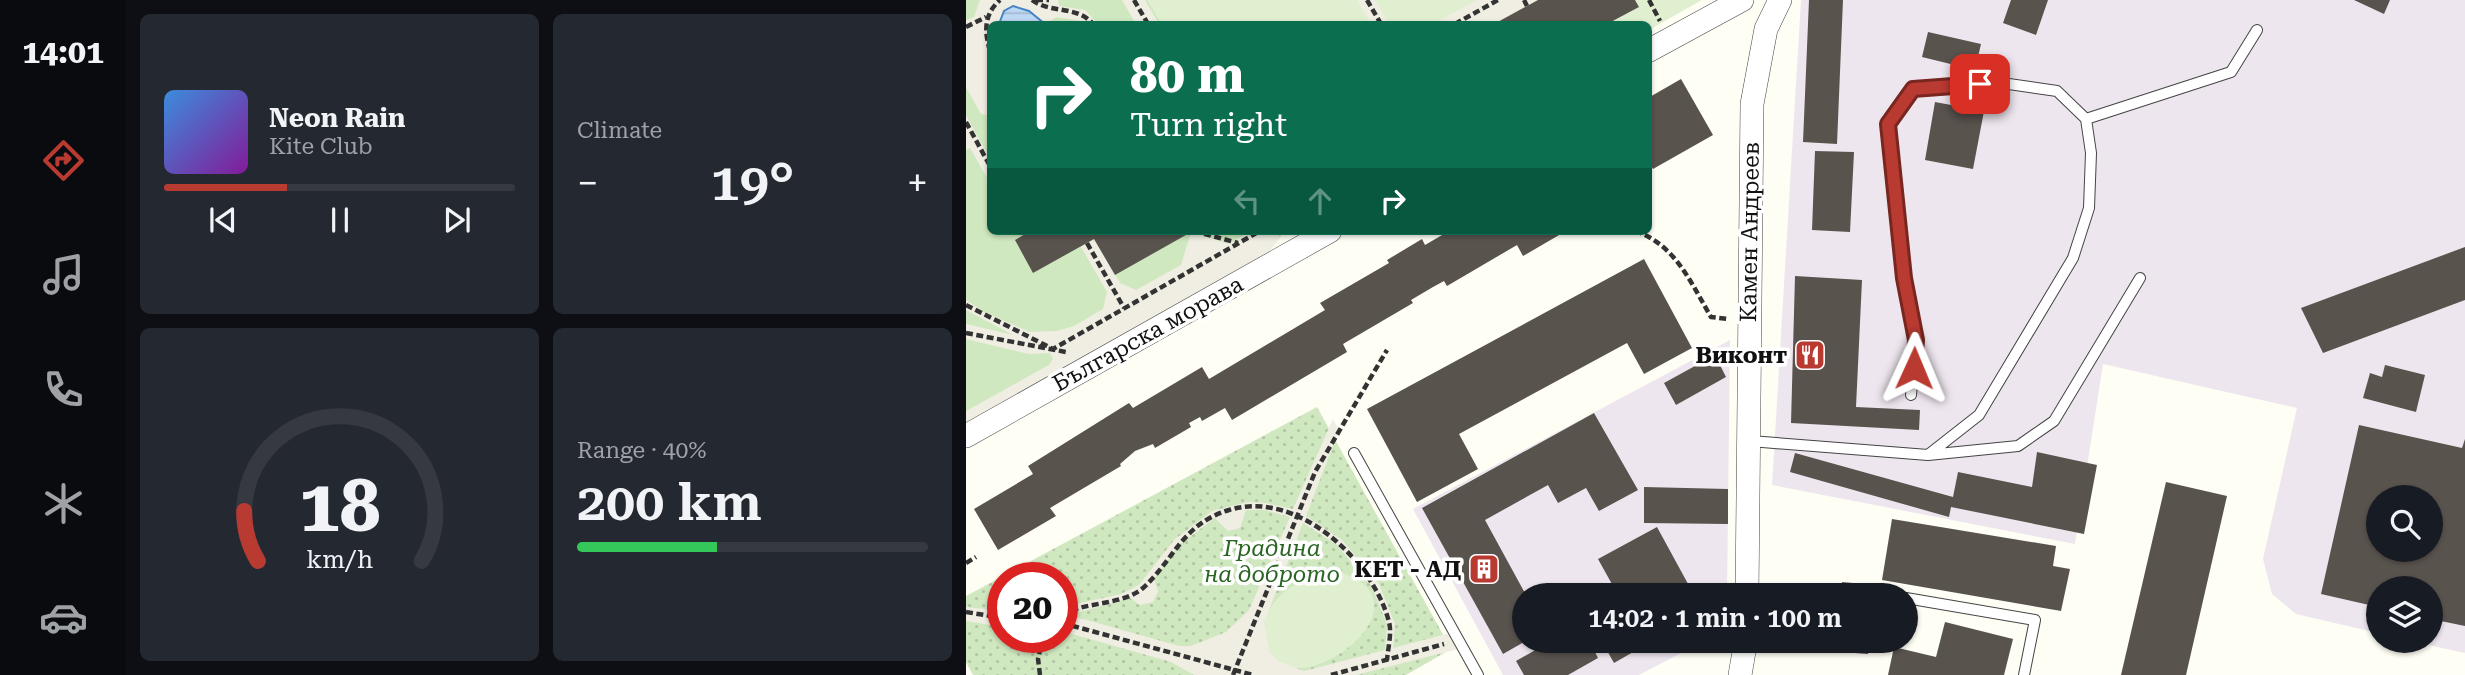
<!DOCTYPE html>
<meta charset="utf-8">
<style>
:root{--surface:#171b24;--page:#242831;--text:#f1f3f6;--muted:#9ea1a6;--line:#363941;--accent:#b93a31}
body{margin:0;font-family:"Roboto Serif",serif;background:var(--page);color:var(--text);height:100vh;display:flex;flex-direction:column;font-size:26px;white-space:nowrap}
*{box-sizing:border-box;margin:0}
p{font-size:23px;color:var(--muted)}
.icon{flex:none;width:38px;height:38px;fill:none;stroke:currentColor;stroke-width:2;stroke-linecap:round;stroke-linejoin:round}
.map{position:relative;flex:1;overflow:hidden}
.sheet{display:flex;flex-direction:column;gap:14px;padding:14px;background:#0d0f14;width:840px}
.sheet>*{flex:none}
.banner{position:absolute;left:21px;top:21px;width:665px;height:214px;border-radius:10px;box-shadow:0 2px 5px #0004;background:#0b6e4f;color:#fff;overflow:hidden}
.tools{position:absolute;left:1400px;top:485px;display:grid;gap:14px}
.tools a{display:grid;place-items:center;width:77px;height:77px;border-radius:50%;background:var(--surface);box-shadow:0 2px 5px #0004;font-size:35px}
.speed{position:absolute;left:21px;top:562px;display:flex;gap:14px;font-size:35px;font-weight:700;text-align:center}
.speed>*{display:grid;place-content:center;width:91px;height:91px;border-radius:50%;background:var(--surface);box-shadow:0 2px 5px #0004;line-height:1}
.speed .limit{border:10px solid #d22;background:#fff;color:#111}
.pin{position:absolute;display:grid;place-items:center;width:60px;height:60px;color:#fff;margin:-30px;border-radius:14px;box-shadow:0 4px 10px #0006}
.me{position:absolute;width:77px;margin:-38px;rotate:1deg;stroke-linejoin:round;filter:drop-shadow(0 0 5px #0008)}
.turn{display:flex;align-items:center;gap:24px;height:147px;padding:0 28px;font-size:32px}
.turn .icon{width:91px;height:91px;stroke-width:2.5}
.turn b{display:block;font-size:49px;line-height:60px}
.lanes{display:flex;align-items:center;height:66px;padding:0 28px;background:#0003;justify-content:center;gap:35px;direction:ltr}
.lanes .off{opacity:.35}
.big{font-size:52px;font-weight:600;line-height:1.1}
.sheet .widget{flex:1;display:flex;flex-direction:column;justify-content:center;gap:10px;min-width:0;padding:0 24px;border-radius:10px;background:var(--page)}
.sheet .dial{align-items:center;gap:0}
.dial svg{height:182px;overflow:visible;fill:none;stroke:var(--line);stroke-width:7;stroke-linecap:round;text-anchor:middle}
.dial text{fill:var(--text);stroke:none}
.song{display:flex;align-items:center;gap:21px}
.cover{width:84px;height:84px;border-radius:10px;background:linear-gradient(135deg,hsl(210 70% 55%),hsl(290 70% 35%))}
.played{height:7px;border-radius:4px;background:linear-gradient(90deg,var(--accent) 35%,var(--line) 35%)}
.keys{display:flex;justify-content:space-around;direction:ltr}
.heat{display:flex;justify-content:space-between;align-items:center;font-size:38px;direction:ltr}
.charge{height:10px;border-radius:5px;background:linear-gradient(90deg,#34c759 40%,var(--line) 0)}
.sheet .tiles{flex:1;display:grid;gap:14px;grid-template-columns:repeat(2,1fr)}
.trip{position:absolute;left:546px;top:583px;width:406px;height:70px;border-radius:35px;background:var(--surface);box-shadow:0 2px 5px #0004;font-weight:600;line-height:70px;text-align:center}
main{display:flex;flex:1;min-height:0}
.tabs{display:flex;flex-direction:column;width:126px;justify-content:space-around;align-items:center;background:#090b0e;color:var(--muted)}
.tabs .icon{width:49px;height:49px}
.tabs .selected{color:var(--accent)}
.tabs b{font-size:32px;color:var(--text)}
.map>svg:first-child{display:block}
.industrial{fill:#eee6ee;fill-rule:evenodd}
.grass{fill:#d0e8c0}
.garden{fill:url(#garden-dots);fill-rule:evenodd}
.pitch{fill:#e1efd1}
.plaza{fill:#f0eee2;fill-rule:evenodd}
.water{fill:url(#water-rules);stroke:#4885c5;stroke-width:2}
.building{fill:#59534e;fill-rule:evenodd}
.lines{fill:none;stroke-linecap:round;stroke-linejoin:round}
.lane-casing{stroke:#444;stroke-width:12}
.street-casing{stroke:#444;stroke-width:24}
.path{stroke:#333;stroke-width:4.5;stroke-dasharray:7 3.5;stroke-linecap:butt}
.lane{stroke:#fff;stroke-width:10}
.street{stroke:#fff;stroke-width:23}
.route-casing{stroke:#782620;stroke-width:18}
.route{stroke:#b93a31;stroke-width:12}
.labels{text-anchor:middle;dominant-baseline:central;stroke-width:7;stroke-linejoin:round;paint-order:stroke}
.street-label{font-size:23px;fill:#111;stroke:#fff}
.poi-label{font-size:23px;font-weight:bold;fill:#111;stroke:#fff;text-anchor:end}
.park-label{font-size:23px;font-style:italic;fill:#2a6524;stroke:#fff}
</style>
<main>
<nav class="tabs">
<b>14:01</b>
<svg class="icon selected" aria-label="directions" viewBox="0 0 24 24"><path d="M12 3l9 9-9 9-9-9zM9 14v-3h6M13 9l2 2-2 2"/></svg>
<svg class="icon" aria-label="music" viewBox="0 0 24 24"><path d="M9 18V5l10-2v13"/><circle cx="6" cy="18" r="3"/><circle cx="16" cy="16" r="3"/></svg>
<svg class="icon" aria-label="phone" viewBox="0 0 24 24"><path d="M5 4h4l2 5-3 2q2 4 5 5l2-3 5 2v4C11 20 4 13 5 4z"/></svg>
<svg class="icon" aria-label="climate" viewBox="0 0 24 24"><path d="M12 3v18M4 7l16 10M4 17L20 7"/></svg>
<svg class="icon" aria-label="car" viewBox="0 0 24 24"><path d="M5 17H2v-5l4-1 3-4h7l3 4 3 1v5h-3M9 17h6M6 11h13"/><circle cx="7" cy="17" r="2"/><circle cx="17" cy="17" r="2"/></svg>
</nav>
<section class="sheet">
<div class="tiles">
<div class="widget">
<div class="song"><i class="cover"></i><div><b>Neon Rain</b><p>Kite Club</p></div></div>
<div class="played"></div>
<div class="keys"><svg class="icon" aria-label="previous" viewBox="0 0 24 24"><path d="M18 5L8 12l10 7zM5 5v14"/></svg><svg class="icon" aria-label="pause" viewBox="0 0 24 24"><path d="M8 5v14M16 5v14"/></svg><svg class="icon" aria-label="next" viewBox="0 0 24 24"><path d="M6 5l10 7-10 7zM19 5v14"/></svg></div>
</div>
<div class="widget"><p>Climate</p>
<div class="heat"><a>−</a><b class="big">19°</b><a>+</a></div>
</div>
<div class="widget dial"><svg viewBox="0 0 100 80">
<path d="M14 69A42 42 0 1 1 86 69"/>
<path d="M14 69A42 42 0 0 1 8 47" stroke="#b93a31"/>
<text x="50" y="56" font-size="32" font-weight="700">18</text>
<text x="50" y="72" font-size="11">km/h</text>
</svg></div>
<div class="widget"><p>Range · 40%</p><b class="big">200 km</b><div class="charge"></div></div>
</div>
</section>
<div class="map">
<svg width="1499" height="675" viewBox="0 0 1499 675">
<defs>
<pattern id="garden-dots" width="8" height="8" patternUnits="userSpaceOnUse" patternTransform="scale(1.75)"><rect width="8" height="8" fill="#d0e8c0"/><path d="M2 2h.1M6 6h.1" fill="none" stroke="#b2c6a4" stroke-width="1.8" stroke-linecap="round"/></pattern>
<pattern id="water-rules" width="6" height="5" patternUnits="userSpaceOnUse" patternTransform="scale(1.75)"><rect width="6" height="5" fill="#bdd8f3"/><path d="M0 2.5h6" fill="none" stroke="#a1b8cf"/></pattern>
</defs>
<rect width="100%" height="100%" fill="#fefef5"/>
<!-- industrial -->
<path class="industrial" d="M835,0H1499V653L1444,641L1465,640V588H1412V633L1330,614L1306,594L1297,559L1331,408L1137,364L1109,544L806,485ZM1412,497H1465V550H1412Z
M764,340L761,595H558V640L738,641L673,675H537L447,509Z"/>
<!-- grass -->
<path class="grass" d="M0,0H182L196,24H24V231H312L315,236L300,255L0,423Z"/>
<!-- garden -->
<path class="garden" d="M351,407L485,649L440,675H7L0,662V596ZM37,578H96V637H37Z"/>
<!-- pitch -->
<path class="pitch" d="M182,0H736L683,30L682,24H196Z
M369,571C458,594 375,675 323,668C314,664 305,656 301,646C285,605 334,575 369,571Z"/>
<!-- plaza -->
<path class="plaza" d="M14,0H92L93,6L119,10L132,24L91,17L79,24L63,11L44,7L33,24H24V116L15,114L0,87V20L8,17Z
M156,0H179L193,24H170Z
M391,0H409L423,24H405Z
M511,0H572L528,24H467Z
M0,115L24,159V183L4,148L0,150Z
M285,231H310L314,238L300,255L0,423V411L83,365L87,359L84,353L63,354L0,339V324L47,335L0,310V300L18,312L64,332L91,331L108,326L137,309L141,292L115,247L128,239L154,283L170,290L215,265L225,232L263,244Z
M367,419L373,430L340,516L376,540L413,584L429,624L427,648L488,632L496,648L390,675H228L205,662L96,631V610L105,605L155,594L173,585L208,540L246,511L282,502L300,503L327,509ZM280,510H299L324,517L283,610L260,632L225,646H213L103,615L164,598L174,605L187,602L192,591L188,579L213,545L249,518L262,531L274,528ZM337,523L371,545L406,587L421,625L419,650L338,671L312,661L303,651L298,623Z
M0,607L37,611V627L0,621Z"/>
<!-- water -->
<path class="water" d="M47,6L63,11L79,24H33L38,11Z"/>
<!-- building -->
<path class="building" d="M572,0H669L673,7L641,24H528Z
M843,0H877L871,144L837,142Z
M1045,0H1082L1070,35L1037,23Z
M1388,0H1424L1418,14Z
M962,32L1015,44L1009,70L956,57Z
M715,79L747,135L687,169L682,161V98Z
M969,102L1018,111L1007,169L959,160Z
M849,151L888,152L884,232L846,230Z
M64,231H227L149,275L128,239L67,273L49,240Z
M483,231H600L557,256L551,245L481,286L478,281L467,287L445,300L447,303L377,344L381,352L266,420L259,408L236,421L234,417L223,423L225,427L189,448L187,444L169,451L154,464L155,466L84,508L90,516L32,550L8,509L67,474L62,466L163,403L167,408L236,367L243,379L359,310L354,303L423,263L421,260L456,239L459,245Z
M1499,247V300L1357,353L1335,308Z
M678,259L726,348L678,374L661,343L493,434L512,469L451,502L401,409Z
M829,276L896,280L890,407L954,410L953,430L825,423Z
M749,355L760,377L710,405L698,383Z
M1419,365L1459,375L1450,412L1397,398L1404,373L1416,377Z
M628,413L672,490L633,511L620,488L592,503L582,485L519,520L560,595L558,642L537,654L456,508Z
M1393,425L1496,448L1499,439V626L1465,619V588H1412V607L1355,594ZM1412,497H1465V550H1412Z
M1071,452L1131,465L1118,534L985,507L983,517L824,472L829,453L987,497L992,472L1066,487Z
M1200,482L1261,496L1220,675H1155Z
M678,487L762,489V524L678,523Z
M926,519L1090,546L1087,566L1104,569L1095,611L916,580Z
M691,527L727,593L686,595L682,588L670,595H652L632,559Z
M876,582L908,585L907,595H875Z
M979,622L1047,639L1038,675H922L928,647L970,657Z
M587,640H623L632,658L602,675H558L550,661Z
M635,640H688L648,663Z
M850,640H904L902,654L849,650Z"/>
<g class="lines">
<!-- lane casing -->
<g class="lane-casing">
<path id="lane" d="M1120,119L1265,72L1291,30
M945,395L950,340L938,278L922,124L947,89L1036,83L1091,91L1120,119L1125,153L1123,208L1107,258L1013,415L962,455
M784,441L962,455L1052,446L1088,421L1174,278
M388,453L512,675
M912,594L920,595
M940,598L1069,620L1058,675"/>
</g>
<!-- street casing -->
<g class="street-casing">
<path id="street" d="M682,51L776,0
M0,436L364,231
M781,595L786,104L800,29L814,0
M774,675L780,640"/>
</g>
<!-- path -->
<path class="path" d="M66,0C85,14 111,5 127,24
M70,0H83
M168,0L182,24
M401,0L415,24
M558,0L561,6
M683,0L694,21
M489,24L532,0
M0,27L20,17
M24,51C18,31 18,14 34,0
M0,122L24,166
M228,231L272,243
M669,231C709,244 725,283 745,317L762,319
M121,243L158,308
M0,305L87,349L294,231
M0,333L100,352
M0,563L10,557
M0,612L37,618
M96,615C120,601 155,606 177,588C208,560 216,524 263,510C331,489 407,560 423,622C426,633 422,648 421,660
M96,623L287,675
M74,675L72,659L77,637
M267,675L349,472L421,350
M365,675L478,644"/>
<!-- lane -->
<use href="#lane" class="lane"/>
<!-- street -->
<use href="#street" class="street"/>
</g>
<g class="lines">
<!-- route casing -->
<g class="route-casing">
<path id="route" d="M948,368L950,340L938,278L922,124L947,89L1014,84"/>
</g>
<!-- route -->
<use href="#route" class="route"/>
</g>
<!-- icons -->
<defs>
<g id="restaurant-square" transform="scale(1.575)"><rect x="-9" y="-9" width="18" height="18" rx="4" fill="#b93a31" stroke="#fff"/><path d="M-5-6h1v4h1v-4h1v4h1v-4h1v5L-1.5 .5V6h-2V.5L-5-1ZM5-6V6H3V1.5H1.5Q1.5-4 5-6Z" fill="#fff"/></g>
<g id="building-square" transform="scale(1.575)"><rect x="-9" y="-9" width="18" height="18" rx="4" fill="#b93a31" stroke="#fff"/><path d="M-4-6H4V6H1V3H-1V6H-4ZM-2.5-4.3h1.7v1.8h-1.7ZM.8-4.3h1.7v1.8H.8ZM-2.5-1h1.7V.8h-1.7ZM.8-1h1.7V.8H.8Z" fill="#fff"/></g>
</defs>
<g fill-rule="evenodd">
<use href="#restaurant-square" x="844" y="355"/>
<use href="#building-square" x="518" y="569"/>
</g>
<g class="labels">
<!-- street labels -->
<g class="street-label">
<text transform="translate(784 232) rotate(-89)">Камен Андреев</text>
<text transform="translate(182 334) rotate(-29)">Българска морава</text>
</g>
<!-- poi labels -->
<g class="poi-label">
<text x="821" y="355">Виконт</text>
<text x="495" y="569">КЕТ - АД</text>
</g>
<!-- park labels -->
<g class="park-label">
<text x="306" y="548">Градина<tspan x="306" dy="26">на доброто</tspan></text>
</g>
</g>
</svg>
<div class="tools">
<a><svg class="icon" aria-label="search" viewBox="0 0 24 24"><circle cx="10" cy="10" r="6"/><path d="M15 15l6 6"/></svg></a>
<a><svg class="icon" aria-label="layers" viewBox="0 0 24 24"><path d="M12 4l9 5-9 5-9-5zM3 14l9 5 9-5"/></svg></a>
</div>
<div class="speed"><div class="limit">20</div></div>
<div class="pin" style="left:1014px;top:84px;background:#d93025"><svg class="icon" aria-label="arrive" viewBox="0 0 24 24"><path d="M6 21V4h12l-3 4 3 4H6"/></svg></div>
<svg class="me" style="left:948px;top:368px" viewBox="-20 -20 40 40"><path d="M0-17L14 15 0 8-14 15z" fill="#b93a31" stroke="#fff" stroke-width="4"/></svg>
<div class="trip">14:02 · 1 min · 100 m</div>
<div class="banner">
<div class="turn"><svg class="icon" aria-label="right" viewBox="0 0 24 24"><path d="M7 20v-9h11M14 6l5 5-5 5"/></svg><div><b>80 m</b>Turn right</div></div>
<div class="lanes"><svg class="icon off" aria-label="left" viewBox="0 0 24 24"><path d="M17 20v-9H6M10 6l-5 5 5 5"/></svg><svg class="icon off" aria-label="ahead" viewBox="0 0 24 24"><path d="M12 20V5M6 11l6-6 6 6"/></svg><svg class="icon" aria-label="right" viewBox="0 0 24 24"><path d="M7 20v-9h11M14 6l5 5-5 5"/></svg></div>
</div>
</div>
</main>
